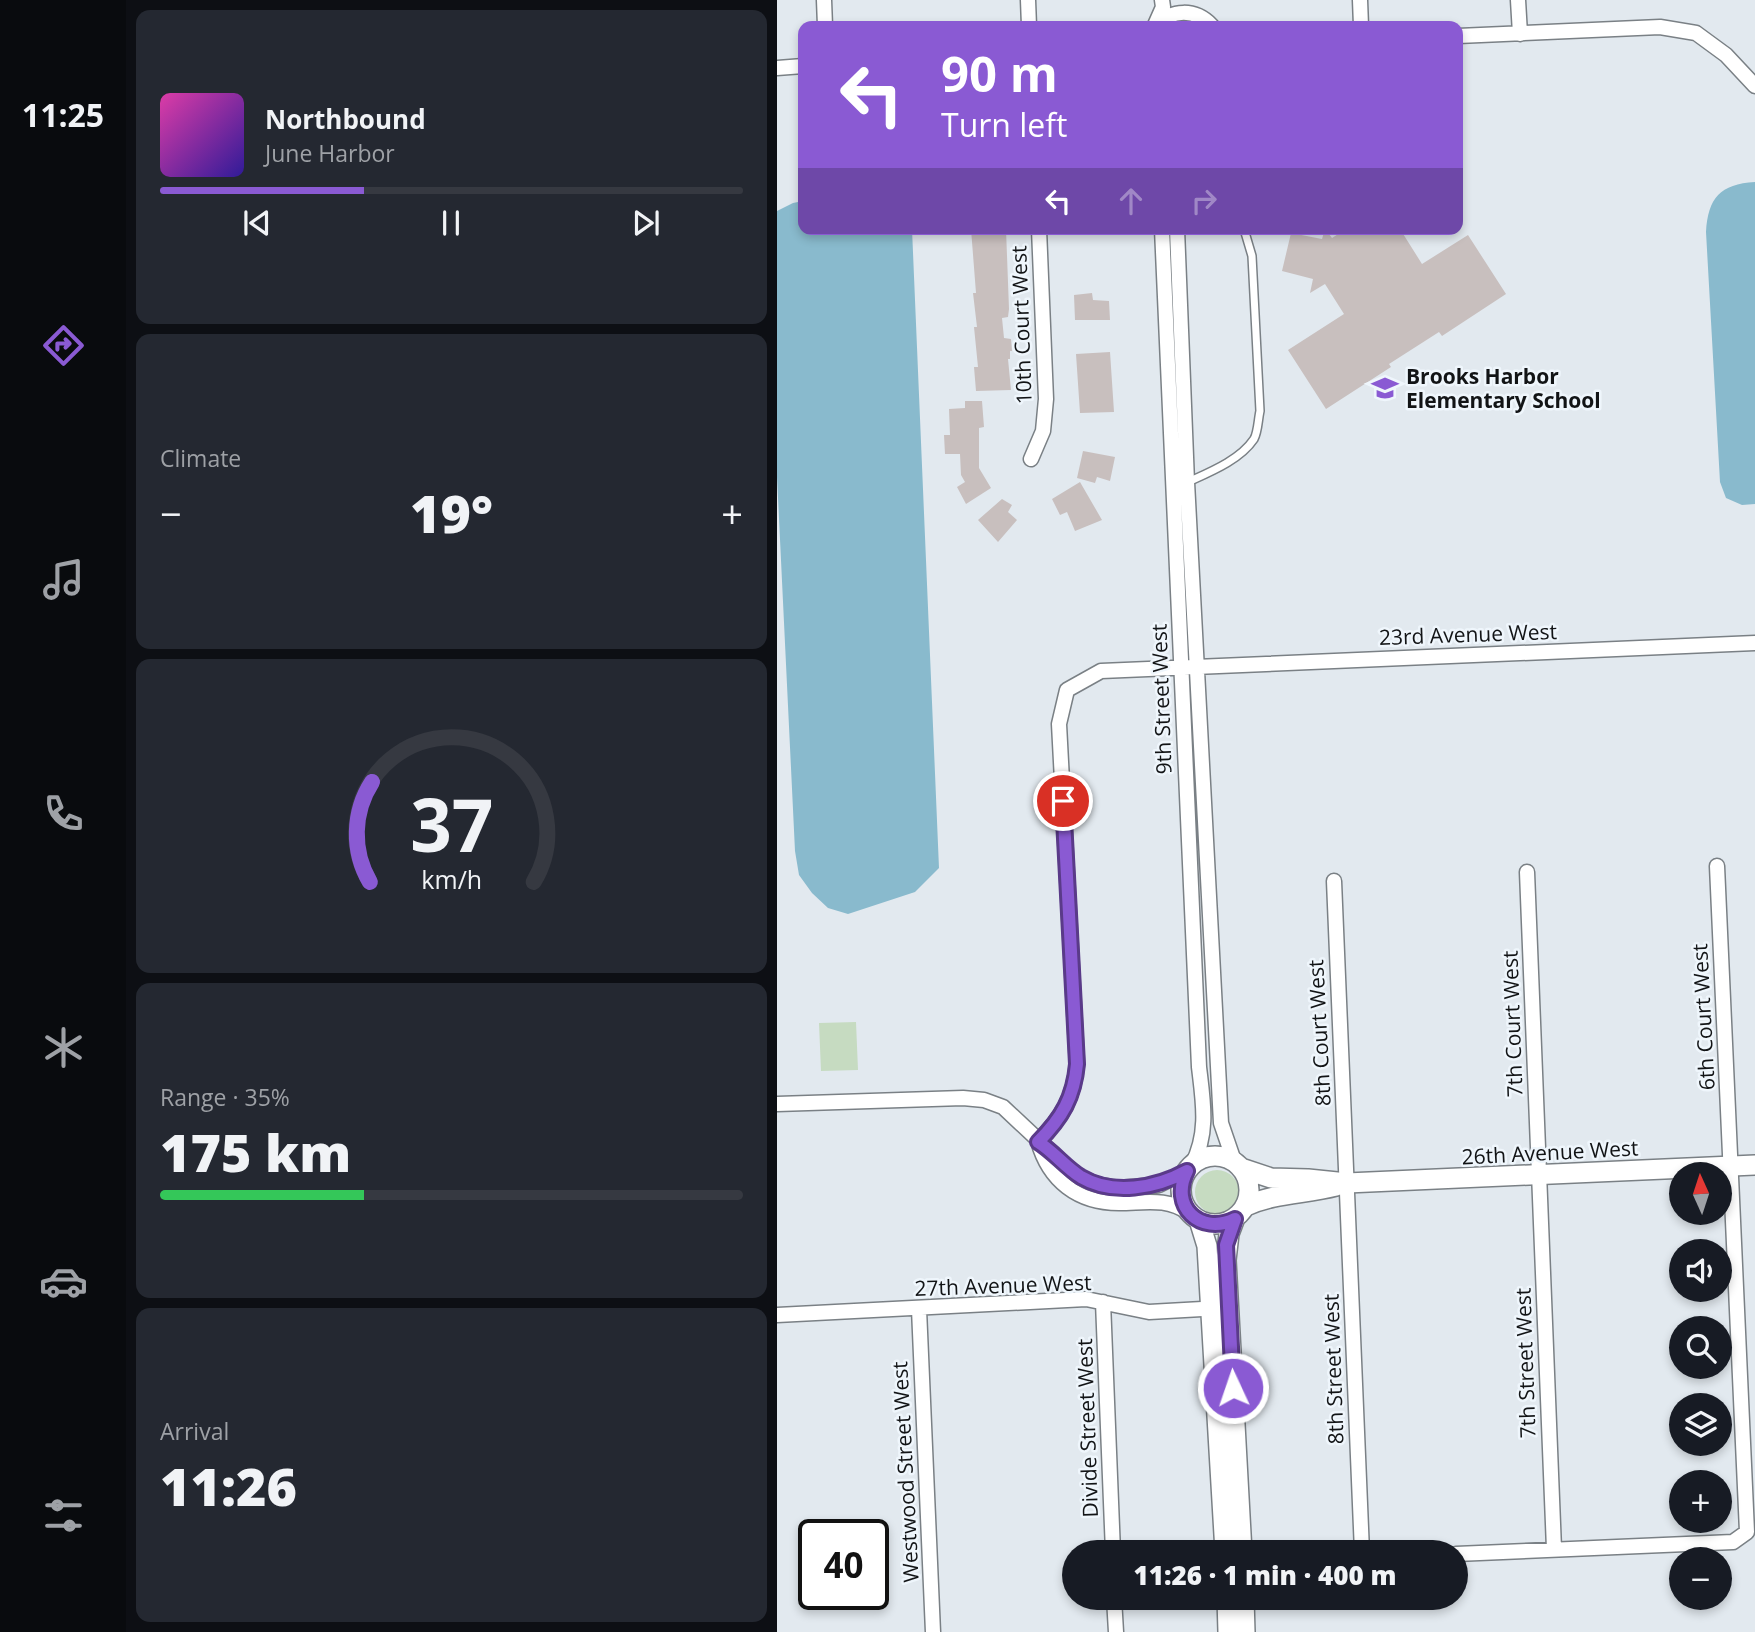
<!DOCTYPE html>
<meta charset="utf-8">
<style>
:root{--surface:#171b24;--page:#242831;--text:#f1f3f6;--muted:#9ea1a6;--line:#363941;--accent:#8a5ad3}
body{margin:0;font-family:"Open Sans",sans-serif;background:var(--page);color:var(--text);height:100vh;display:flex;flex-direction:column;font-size:26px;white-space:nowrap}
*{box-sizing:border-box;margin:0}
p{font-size:23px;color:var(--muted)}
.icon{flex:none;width:38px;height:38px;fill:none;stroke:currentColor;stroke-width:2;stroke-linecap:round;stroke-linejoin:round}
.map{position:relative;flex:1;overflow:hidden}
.drawer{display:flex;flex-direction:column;gap:10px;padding:10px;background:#0d0f14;width:651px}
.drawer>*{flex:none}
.hud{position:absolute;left:21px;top:21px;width:665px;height:214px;border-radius:14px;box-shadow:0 4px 10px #0003;background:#8a5ad3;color:#fff;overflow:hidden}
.needle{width:46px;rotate:357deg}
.tools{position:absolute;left:892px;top:1162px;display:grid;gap:14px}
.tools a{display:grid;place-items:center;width:63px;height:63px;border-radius:50%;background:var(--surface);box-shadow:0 4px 10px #0003;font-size:35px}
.speed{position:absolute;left:21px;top:1519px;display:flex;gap:14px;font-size:35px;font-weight:700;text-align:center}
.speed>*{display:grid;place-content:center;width:91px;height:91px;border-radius:50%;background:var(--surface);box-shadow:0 4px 10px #0003;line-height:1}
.speed .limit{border:4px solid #111;border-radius:10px;background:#fff;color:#111}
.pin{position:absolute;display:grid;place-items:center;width:60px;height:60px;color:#fff;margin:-30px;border:4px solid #fff;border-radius:50%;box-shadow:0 2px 7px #0007}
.me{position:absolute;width:77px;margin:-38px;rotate:357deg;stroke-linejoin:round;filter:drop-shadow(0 0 5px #0008)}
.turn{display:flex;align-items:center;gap:24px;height:147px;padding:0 28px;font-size:32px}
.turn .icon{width:91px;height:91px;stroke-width:2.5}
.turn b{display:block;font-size:49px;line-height:60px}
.lanes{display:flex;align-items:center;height:66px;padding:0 28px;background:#0003;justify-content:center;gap:35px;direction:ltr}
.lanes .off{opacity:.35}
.big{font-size:52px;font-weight:800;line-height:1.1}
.drawer .widget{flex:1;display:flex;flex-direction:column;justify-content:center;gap:10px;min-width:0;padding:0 24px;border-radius:14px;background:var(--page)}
.drawer .dial{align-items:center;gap:0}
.dial svg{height:182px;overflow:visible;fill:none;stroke:var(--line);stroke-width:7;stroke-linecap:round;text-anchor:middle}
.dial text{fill:var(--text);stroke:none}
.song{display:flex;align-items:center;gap:21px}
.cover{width:84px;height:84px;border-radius:10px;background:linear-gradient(135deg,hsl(320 70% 55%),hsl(250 70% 35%))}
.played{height:7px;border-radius:4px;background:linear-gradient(90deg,var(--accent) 35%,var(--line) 35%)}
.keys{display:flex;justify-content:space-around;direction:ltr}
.heat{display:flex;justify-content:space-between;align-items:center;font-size:38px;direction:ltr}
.charge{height:10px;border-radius:5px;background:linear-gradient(90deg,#34c759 35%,var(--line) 0)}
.trip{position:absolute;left:285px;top:1540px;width:406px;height:70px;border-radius:35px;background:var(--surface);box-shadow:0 4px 10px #0003;font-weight:800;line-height:70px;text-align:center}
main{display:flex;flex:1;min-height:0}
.dock{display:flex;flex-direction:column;width:126px;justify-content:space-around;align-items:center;background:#090b0e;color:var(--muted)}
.dock .icon{width:49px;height:49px}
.dock .current{color:var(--accent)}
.dock b{font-size:32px;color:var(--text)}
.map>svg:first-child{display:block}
.green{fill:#c6dbc1}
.water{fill:#89bacd}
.building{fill:#c8bfbe}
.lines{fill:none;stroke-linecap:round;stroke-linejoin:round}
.lane-casing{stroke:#7a8085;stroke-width:10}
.street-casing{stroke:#7a8085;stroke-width:17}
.secondary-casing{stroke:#7a8085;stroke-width:22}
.lane{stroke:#fff;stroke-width:7}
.street{stroke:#fff;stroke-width:14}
.secondary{stroke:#fff;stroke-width:19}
.route-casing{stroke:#5a3a89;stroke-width:18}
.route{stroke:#8a5ad3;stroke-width:12}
.labels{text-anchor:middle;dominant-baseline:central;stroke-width:5;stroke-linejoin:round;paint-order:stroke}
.street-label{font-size:21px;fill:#121416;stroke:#eff6fc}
.poi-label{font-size:21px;font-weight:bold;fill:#121416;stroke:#eff6fc;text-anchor:start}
</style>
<main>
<nav class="dock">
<b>11:25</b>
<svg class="icon current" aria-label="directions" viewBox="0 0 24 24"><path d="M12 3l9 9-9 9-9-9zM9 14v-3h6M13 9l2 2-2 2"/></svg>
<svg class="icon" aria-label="music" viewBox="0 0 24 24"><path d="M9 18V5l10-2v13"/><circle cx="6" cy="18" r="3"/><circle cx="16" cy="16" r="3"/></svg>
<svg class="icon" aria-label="phone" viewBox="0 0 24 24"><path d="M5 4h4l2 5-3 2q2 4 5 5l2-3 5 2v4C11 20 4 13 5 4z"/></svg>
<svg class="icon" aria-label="climate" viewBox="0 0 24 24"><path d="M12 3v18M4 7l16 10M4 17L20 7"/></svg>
<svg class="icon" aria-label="car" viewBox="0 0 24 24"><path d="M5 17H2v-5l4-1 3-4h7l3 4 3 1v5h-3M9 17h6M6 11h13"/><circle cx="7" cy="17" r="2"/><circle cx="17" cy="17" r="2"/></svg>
<svg class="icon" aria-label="filters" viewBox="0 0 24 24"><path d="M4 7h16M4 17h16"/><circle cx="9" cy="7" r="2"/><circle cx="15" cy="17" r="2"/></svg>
</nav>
<section class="drawer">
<div class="widget">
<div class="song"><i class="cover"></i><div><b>Northbound</b><p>June Harbor</p></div></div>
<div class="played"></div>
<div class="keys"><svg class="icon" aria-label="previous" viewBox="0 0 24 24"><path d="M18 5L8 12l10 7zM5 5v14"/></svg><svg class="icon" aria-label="pause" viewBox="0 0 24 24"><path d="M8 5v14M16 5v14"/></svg><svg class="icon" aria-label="next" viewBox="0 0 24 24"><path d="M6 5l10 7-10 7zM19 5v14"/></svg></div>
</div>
<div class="widget"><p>Climate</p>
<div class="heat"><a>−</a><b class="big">19°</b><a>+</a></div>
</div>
<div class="widget dial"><svg viewBox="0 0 100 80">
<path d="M14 69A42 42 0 1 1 86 69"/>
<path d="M14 69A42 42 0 0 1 15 25" stroke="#8a5ad3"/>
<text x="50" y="56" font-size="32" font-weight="700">37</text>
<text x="50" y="72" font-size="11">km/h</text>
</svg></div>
<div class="widget"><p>Range · 35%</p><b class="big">175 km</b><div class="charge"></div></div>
<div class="widget"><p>Arrival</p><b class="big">11:26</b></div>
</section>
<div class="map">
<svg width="978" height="1632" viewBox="0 0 978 1632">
<rect width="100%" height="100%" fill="#e2e9ef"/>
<!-- green -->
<path class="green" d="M79,1022L81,1070L44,1071L42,1023Z
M418 1192a22 22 0 1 1 44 0a22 22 0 1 1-44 0Z"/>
<!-- water -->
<path class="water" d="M978,182V504L965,505L949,498L943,482L929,232C931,198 943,184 978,182Z
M26,201V229H135L162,868L138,892L71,914L51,908L35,893L22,875L18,851L0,477V211L16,203Z"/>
<!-- building -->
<path class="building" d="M194,229H229L232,309L231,317L225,318L227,338L234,339L235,351H233V359H231L234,390L199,391L197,367H201L197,327H200L196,293H199Z
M548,229L555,238L569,229H623L645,264L691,235L729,294L665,336L662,332L612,364L614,367L549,409L511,350L567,314L548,284L533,293L536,279L505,271L514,233L545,239Z
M315,293L316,300L332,301L333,320H298L297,295Z
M333,352L337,412L303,413L299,354Z
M188,401H205L207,427L202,428V468L214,488L189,504L180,487L188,482L184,475L183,454H168L167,435H173L172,409L188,408Z
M306,451L338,457L333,481L320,477L318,483L300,478Z
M303,482L325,520L298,531L290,512L283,515L275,499Z
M225,499L235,505L231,512L240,520L221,542L201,520Z"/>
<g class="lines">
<!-- lane casing -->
<g class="lane-casing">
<path id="lane" d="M411,482C433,472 463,460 477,439C481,432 481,420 483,411L475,256L467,229"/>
</g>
<!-- street casing -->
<g class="street-casing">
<path id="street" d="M47,0L48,26
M251,0L252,26
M583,0L584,26
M741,0L743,34
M378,25L386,7L385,0
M378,26C395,9 418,8 435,26
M681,36L883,27L919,33L949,55L978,86
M0,68L26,66
M385,229L422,1067C426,1101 432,1133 415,1165
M400,229L410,482L444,1123L457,1161
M254,459L266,431L269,399L262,229
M750,872L777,1549
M557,881L585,1552
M0,1104L186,1098L207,1100L226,1107L290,1167L305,1178L322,1185L341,1188L382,1185L410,1171
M261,1141C285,1118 297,1097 300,1064L282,724L290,690L324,671L978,643
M261,1141C272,1181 301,1203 342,1203C368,1203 389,1197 412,1213
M326,1302L336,1552
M142,1309L156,1632
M0,1315L309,1299L372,1312L443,1308
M679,1554L956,1542L970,1532L940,866
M337,1598L339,1632"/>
</g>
<!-- secondary casing -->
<g class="secondary-casing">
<path id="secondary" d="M404 1190a34 34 0 1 1 68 0a34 34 0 1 1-68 0Z
M464,1168L494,1178L531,1179L570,1183L978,1165
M469,1206C498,1193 528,1194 559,1186
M458,1218L452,1234L449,1260L465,1552
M422,1220L430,1246L448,1552
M450,1598L451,1632
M467,1598L468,1632"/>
</g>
<!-- lane -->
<use href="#lane" class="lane"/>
<!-- street -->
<use href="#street" class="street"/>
<!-- secondary -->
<use href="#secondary" class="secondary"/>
</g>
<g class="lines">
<!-- route casing -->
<g class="route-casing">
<path id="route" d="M286,801L300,1064C297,1097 285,1118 261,1142C277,1152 288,1167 304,1177C336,1196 379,1188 410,1171C392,1206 423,1236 458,1219L449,1245L456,1388"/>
</g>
<!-- route -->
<use href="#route" class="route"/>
</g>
<!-- icons -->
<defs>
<g id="school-bare" transform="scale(2.1)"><path d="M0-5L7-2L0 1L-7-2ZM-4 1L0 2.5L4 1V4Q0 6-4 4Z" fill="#8a5ad3" stroke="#eff6fc" stroke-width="2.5" paint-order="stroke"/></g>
</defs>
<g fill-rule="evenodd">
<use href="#school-bare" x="608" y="388"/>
</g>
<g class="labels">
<!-- street labels -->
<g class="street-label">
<text transform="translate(244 325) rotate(-92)">10th Court West</text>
<text transform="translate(691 634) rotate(-2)">23rd Avenue West</text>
<text transform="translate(384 699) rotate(-92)">9th Street West</text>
<text transform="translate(926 1017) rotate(-93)">6th Court West</text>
<text transform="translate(735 1024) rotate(-92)">7th Court West</text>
<text transform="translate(542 1033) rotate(-93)">8th Court West</text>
<text transform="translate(773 1152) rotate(-3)">26th Avenue West</text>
<text transform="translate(226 1285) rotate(-2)">27th Avenue West</text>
<text transform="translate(748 1363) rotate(-92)">7th Street West</text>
<text transform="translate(556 1369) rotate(-92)">8th Street West</text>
<text transform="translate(310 1428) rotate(-92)">Divide Street West</text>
<text transform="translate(128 1472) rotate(-93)">Westwood Street West</text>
</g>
<!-- poi labels -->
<g class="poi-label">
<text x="629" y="376">Brooks Harbor<tspan x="629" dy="24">Elementary School</tspan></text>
</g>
</g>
</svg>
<div class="tools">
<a><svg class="needle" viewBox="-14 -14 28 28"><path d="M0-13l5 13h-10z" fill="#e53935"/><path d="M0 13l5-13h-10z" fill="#9ea1a6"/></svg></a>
<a><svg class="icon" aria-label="sound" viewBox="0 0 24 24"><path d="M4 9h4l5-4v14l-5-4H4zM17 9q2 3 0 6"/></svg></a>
<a><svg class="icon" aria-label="search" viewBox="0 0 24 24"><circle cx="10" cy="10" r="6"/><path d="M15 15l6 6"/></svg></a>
<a><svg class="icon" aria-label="layers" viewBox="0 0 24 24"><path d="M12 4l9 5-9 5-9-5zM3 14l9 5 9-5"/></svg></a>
<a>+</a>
<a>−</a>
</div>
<div class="speed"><div class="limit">40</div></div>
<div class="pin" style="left:286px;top:801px;background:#d93025"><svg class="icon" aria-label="arrive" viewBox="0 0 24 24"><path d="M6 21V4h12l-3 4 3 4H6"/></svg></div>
<svg class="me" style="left:456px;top:1388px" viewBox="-20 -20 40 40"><circle r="17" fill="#8a5ad3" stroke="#fff" stroke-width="3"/><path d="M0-11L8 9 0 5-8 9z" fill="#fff"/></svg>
<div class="trip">11:26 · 1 min · 400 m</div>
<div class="hud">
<div class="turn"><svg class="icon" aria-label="left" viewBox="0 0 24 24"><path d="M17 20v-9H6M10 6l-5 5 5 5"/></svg><div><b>90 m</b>Turn left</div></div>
<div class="lanes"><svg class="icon" aria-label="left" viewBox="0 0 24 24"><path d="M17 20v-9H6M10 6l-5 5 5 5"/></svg><svg class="icon off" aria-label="ahead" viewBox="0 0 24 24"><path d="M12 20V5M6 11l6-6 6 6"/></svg><svg class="icon off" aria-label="right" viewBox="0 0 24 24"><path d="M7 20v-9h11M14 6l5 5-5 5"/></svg></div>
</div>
</div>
</main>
